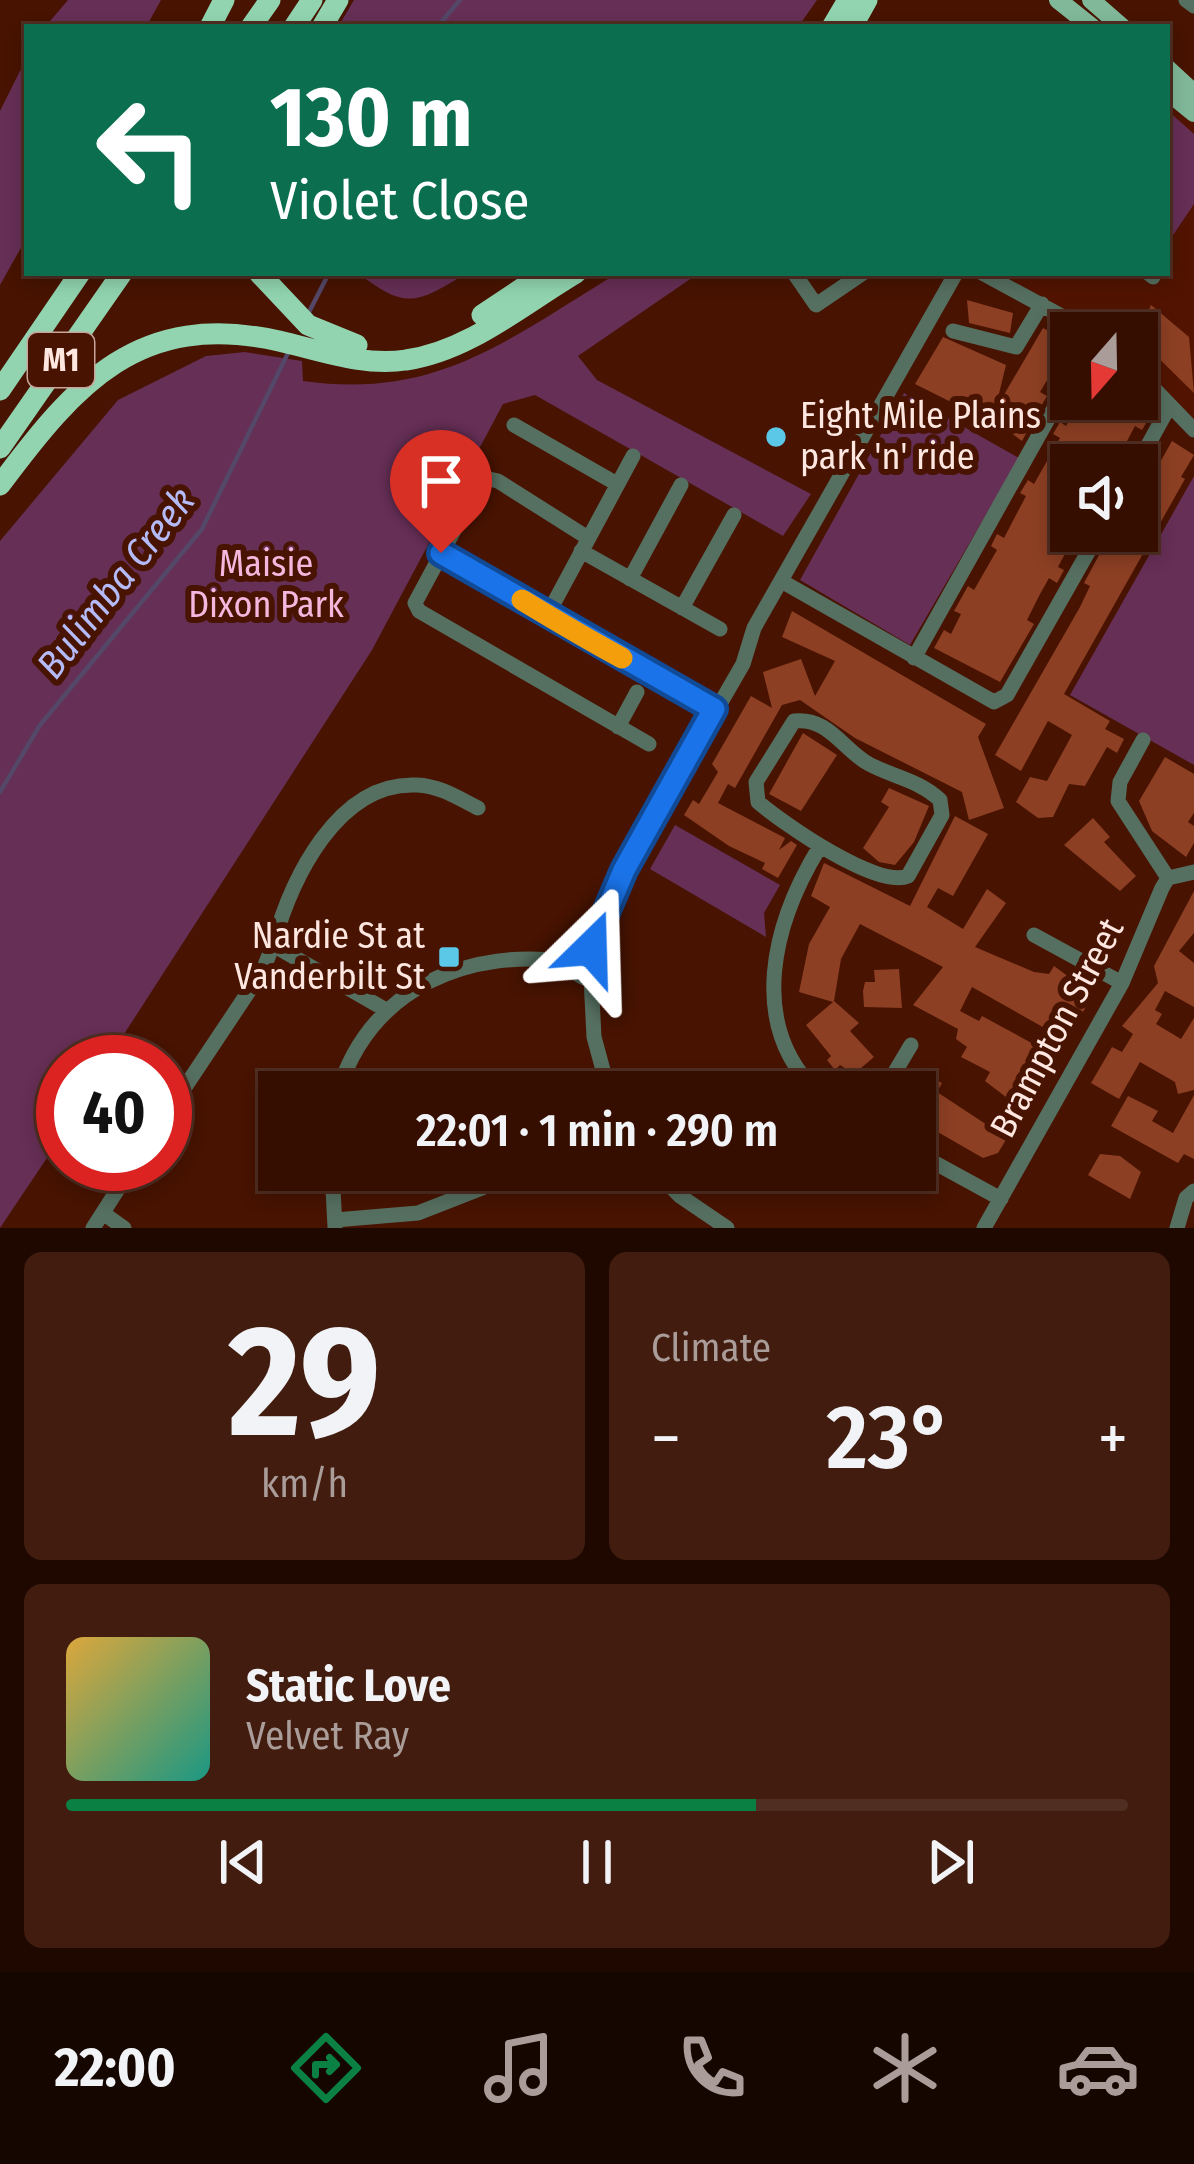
<!DOCTYPE html>
<meta charset="utf-8">
<style>
:root{--surface:#360e00;--page:#411c0f;--text:#f1f3f6;--muted:#aa9c99;--line:#502e22;--accent:#0b8043}
body{margin:0;font-family:"Fira Sans Condensed",sans-serif;background:var(--page);color:var(--text);height:100vh;display:flex;flex-direction:column;font-size:45px;white-space:nowrap}
*{box-sizing:border-box;margin:0}
p{font-size:39px;color:var(--muted)}
.icon{flex:none;width:66px;height:66px;fill:none;stroke:currentColor;stroke-width:2;stroke-linecap:round;stroke-linejoin:round}
.map{position:relative;height:1228px;overflow:hidden}
.side{display:flex;flex-direction:column;gap:24px;padding:24px;background:#1e0800;flex:1}
.side>*{flex:none}
.top-card{position:absolute;left:24px;top:24px;width:1146px;height:252px;border-radius:0px;box-shadow:0 6px 18px #0003,0 0 0 3px var(--line);background:#0b6e4f;color:#fff;overflow:hidden}
.needle{width:78px;rotate:200deg}
.buttons{position:absolute;left:1050px;top:312px;display:grid;gap:24px}
.buttons a{display:grid;place-items:center;width:108px;height:108px;border-radius:0px;background:var(--surface);box-shadow:0 6px 18px #0003,0 0 0 3px var(--line);font-size:60px}
.speed{position:absolute;left:36px;top:1035px;display:flex;gap:24px;font-size:60px;font-weight:700;text-align:center}
.speed>*{display:grid;place-content:center;width:156px;height:156px;border-radius:50%;background:var(--surface);box-shadow:0 6px 18px #0003,0 0 0 3px var(--line);line-height:1}
.speed .limit{border:18px solid #d22;background:#fff;color:#111}
.pin{position:absolute;display:grid;place-items:center;width:102px;height:102px;color:#fff;margin:-123px -51px;border-radius:50% 50% 50% 0;rotate:-45deg;box-shadow:0 0 12px #0007}
.pin .icon{rotate:45deg}
.me{position:absolute;width:132px;margin:-66px;rotate:22deg;stroke-linejoin:round;filter:drop-shadow(0 0 9px #0008)}
.turn{display:flex;align-items:center;gap:42px;height:252px;padding:0 48px;font-size:54px}
.turn .icon{width:156px;height:156px;stroke-width:2.5}
.turn b{display:block;font-size:84px;line-height:102px}
.big{font-size:90px;font-weight:600;line-height:1.1}
.side .widget{flex:1;display:flex;flex-direction:column;justify-content:center;gap:18px;min-width:0;padding:0 42px;border-radius:18px;background:var(--page)}
.side .dial{align-items:center;gap:0}
.dial b{font-size:156px;line-height:1}
.song{display:flex;align-items:center;gap:36px}
.cover{width:144px;height:144px;border-radius:18px;background:linear-gradient(135deg,hsl(40 70% 55%),hsl(170 70% 35%))}
.played{height:12px;border-radius:6px;background:linear-gradient(90deg,var(--accent) 65%,var(--line) 65%)}
.keys{display:flex;justify-content:space-around;direction:ltr}
.heat{display:flex;justify-content:space-between;align-items:center;font-size:66px;direction:ltr}
.side .tiles{flex:1;display:grid;gap:24px;grid-template-columns:1fr 1fr}
.widget:last-child{grid-column:span 2}
.trip{position:absolute;left:258px;top:1071px;width:678px;height:120px;border-radius:0px;background:var(--surface);box-shadow:0 6px 18px #0003,0 0 0 3px var(--line);font-weight:600;line-height:120px;text-align:center}
.dock{display:flex;height:192px;justify-content:space-around;align-items:center;background:#160600;color:var(--muted)}
.dock .icon{width:84px;height:84px}
.dock .active{color:var(--accent)}
.dock b{font-size:54px;color:var(--text)}
.map>svg:first-child{display:block}
.built{fill:#521400}
.green{fill:#662f56}
.lines{fill:none;stroke-linecap:round;stroke-linejoin:round}
.stream{stroke:#544767;stroke-width:4.5}
.building{fill:#8c3f23}
.minor{stroke:#556f60;stroke-width:15}
.major{stroke:#80b899;stroke-width:18}
.highway{stroke:#91d4af;stroke-width:21}
.route-casing{stroke:#114b97;stroke-width:30}
.route{stroke:#1a73e8;stroke-width:21}
.slow{stroke:#f59e0b;stroke-width:21}
.poi-dot{fill:#5bc8e7;stroke:#481300;stroke-width:4.5}
.labels{text-anchor:middle;dominant-baseline:central;stroke-width:12;stroke-linejoin:round;paint-order:stroke}
.shield{fill:#481300;stroke:#c7a79d;stroke-width:3}
.shield-label{font-size:33px;font-weight:bold;fill:#fde7e0}
.poi-label{font-size:36px;fill:#fde7e0;stroke:#481300;text-anchor:start}
.park-label{font-size:36px;fill:#f4b8df;stroke:#481300}
.street-label{font-size:36px;fill:#fde7e0;stroke:#481300}
.water-label{font-size:39px;font-style:italic;fill:#b5bbf8;stroke:#481300}
</style>
<div class="map">
<svg width="1194" height="1228" viewBox="0 0 1194 1228">
<rect width="100%" height="100%" fill="#481300"/>
<!-- built -->
<path class="built" d="M1167,99L1194,121V423L1137,362V333H1105L1000,273H1167Z"/>
<!-- green -->
<path class="green" d="M68,0H161L146,27H45Z
M354,0H817L798,27H338Z
M27,57V237L0,285V111Z
M1167,110L1194,134V204L1167,244Z
M358,273H467C417,303 407,311 358,273Z
M618,273H699L578,356L597,380L811,494L783,536L535,395L503,404L372,650L106,1062H63V1134L0,1228V541L118,400L206,356L245,352L302,361L303,381C438,400 508,339 618,273Z
M904,393L1019,458L910,645L800,580Z
M1194,476V765L1070,695Z
M675,825L780,885L764,913L766,937L650,869Z"/>
<g class="lines">
<!-- stream -->
<path class="stream" d="M437,27L460,0
M307,316L329,273
M0,792L40,725L202,529L288,353"/>
</g>
<!-- building -->
<path class="building" d="M967,300L1013,313L1010,333L969,323Z
M1151,305L1189,337L1194,393L1137,337Z
M1043,328L1070,342L1040,392L1047,396L1040,408L1034,405L1022,426L1028,430L1022,441L965,400L961,407L915,384L943,337L1006,365L995,410Z
M1081,399H1132L1146,407L1142,414L1149,418L1142,430L1135,426L1119,456L1125,465H1071L1064,491L1071,495V531H1077L1058,567L1064,570L1057,583L1049,578L1039,596L1027,620L1034,624L1000,682L934,648L944,630L951,634L961,614L954,611L968,586L974,590L997,550L991,546L997,534L1004,538L1026,496L1020,493L1028,480L1034,484L1060,438L1053,434L1060,422L1066,426Z
M1172,441L1194,455L1181,477L1185,479L1064,694L1110,721L1105,729L1124,739L1117,753L1107,747L1085,786L1069,784L1053,817L1038,818L1016,802L1030,777L1047,781L1072,735L1048,721L1021,771L995,755L1080,607L1090,586L1084,583L1112,531H1137V503Z
M792,611L986,724L978,737L1004,808L969,820L962,792L855,738L800,700L782,705L735,788L728,784L718,803L785,838L779,850L791,841L797,845L778,878L762,869L765,863L729,846L684,815L693,800L699,804L718,772L712,764L751,696L772,708L763,672L801,659L815,696L835,661L782,637Z
M803,733L837,755L801,811L769,794Z
M1165,757L1194,774V813L1188,822L1194,826V843L1186,857L1152,831L1139,801Z
M889,788L929,806L914,842L895,865L879,862L863,848L889,807L881,802Z
M955,816L988,834L953,896L938,888L927,907L963,929L987,889L1006,903L975,947L1034,972L1049,974L1054,966L1087,990L1090,999L1076,1025L1070,1022L1055,1034L972,987L960,1011L979,1021L982,1016L1050,1053L1040,1072L1030,1067L1020,1086L1028,1091L1019,1107L985,1081L990,1072L961,1057L967,1047L956,1039L958,1029L913,1005L943,967L860,924L841,959L834,1001L859,1023L850,1031L874,1057L854,1074L840,1065L835,1070L827,1060L831,1056L806,1025L833,1002L799,992L809,944L830,907L811,896L824,863L910,906Z
M1093,818L1110,837L1104,842L1136,876L1120,891L1064,845Z
M1194,891V933L1179,951L1194,963V1007L1165,991L1155,1010L1162,1014L1156,1024L1181,1039L1194,1018V1090L1178,1094L1175,1082L1140,1062L1119,1099L1091,1083L1112,1047L1122,1052L1133,1034L1122,1026L1158,983L1154,966Z
M899,969L902,1008L864,1007L863,991L865,982H875L874,970Z
M928,1076L942,1083L937,1092L1007,1138L998,1153L983,1158L915,1119V1092Z
M1194,1095V1159L1184,1154L1178,1163L1111,1126L1128,1096L1158,1111L1152,1121L1173,1133Z
M1100,1154L1120,1156L1141,1172L1130,1199L1088,1175Z"/>
<g class="lines">
<!-- minor -->
<path class="minor" d="M1186,0L1194,6
M794,273L816,305L863,273
M982,273L1093,333
M1148,273L1153,277
M953,331L1016,347L1042,304
M1137,371L1194,430
M514,425L617,484
M1137,465L1170,405
M476,476L498,481L588,538
M458,523L415,603L419,611L649,744
M581,551L720,629
M441,553L714,709
M630,579L681,485
M783,582L994,702L1007,695L1100,531
M682,608L734,515
M549,612L633,456
M914,658L1071,378
M794,721C829,717 843,750 869,764C893,777 919,780 940,800L942,815L908,876C877,889 784,824 758,802L756,782Z
M618,727L637,692
M1143,740L1120,782L1118,801L1168,878
M1034,935L1122,983
M273,945C291,880 337,781 417,785C440,786 458,798 478,808
M573 963a15 15 0 1 1 30 0a15 15 0 1 1-30 0Z
M591,948L624,870L743,664L754,628L956,273
M591,978L594,1037L609,1092
M338,1092C371,986 470,947 572,962
M817,1092C746,1023 774,922 819,848
M883,1092L911,1045
M165,1117L263,970L273,945L386,1010
M915,1152L1001,1199
M332,1170L335,1227
M655,1170L680,1196L727,1228
M103,1213L124,1228
M335,1220L418,1213L487,1186
M93,1228L134,1164
M984,1228L1122,983L1162,888L1168,878L1194,872
M1177,1228L1186,1198L1194,1191"/>
<!-- major -->
<path class="major" d="M1058,0L1092,27
M1091,0L1122,27
M1167,68L1194,93
M1167,91L1194,113"/>
<!-- highway -->
<path class="highway" d="M210,27L224,0
M251,27L270,0
M294,27L312,0
M322,27L338,0
M832,27L848,0
M852,27L867,0
M259,273L308,325L357,345
M482,315L545,273
M0,390L80,273
M0,448L122,273
M0,485C76,383 139,310 279,341C319,350 364,367 406,360C469,351 522,305 576,273"/>
</g>
<g class="lines">
<!-- route casing -->
<g class="route-casing">
<path id="route" d="M441,553L714,709L624,870L591,948"/>
</g>
<!-- route -->
<use href="#route" class="route"/>
<!-- slow -->
<path class="slow" d="M522,600C555,620 587,639 622,658"/>
</g>
<!-- markers -->
<g class="poi-dot">
<circle cx="776" cy="437" r="12"/>
<rect x="437" y="945" width="24" height="24" rx="6"/>
</g>
<g class="labels">
<!-- shield labels -->
<rect class="shield" x="28" y="333" width="66" height="54" rx="9"/>
<g class="shield-label">
<text x="61" y="360">M1</text>
</g>
<!-- poi labels -->
<g class="poi-label">
<text x="800" y="416">Eight Mile Plains<tspan x="800" dy="41">park 'n' ride</tspan></text>
<text x="425" y="936" text-anchor="end">Nardie St at<tspan x="425" dy="41">Vanderbilt St</tspan></text>
</g>
<!-- park labels -->
<g class="park-label">
<text x="266" y="564">Maisie<tspan x="266" dy="41">Dixon Park</tspan></text>
</g>
<!-- street labels -->
<g class="street-label">
<text transform="translate(1057 1028) rotate(-62)">Brampton Street</text>
</g>
<!-- water labels -->
<g class="water-label">
<text transform="translate(116 583) rotate(-52)">Bulimba Creek</text>
</g>
</g>
</svg>
<div class="buttons">
<a><svg class="needle" viewBox="-14 -14 28 28"><path d="M0-13l5 13h-10z" fill="#e53935"/><path d="M0 13l5-13h-10z" fill="#aa9c99"/></svg></a>
<a><svg class="icon" aria-label="sound" viewBox="0 0 24 24"><path d="M4 9h4l5-4v14l-5-4H4zM17 9q2 3 0 6"/></svg></a>
</div>
<div class="speed"><div class="limit">40</div></div>
<div class="pin" style="left:441px;top:553px;background:#d93025"><svg class="icon" aria-label="arrive" viewBox="0 0 24 24"><path d="M6 21V4h12l-3 4 3 4H6"/></svg></div>
<svg class="me" style="left:591px;top:948px" viewBox="-20 -20 40 40"><path d="M0-17L14 15 0 8-14 15z" fill="#1a73e8" stroke="#fff" stroke-width="4"/></svg>
<div class="trip">22:01 · 1 min · 290 m</div>
<div class="top-card">
<div class="turn"><svg class="icon" aria-label="left" viewBox="0 0 24 24"><path d="M17 20v-9H6M10 6l-5 5 5 5"/></svg><div><b>130 m</b>Violet Close</div></div>
</div>
</div>
<section class="side">
<div class="tiles">
<div class="widget dial"><b>29</b><p>km/h</p></div>
<div class="widget"><p>Climate</p>
<div class="heat"><a>−</a><b class="big">23°</b><a>+</a></div>
</div>
<div class="widget">
<div class="song"><i class="cover"></i><div><b>Static Love</b><p>Velvet Ray</p></div></div>
<div class="played"></div>
<div class="keys"><svg class="icon" aria-label="previous" viewBox="0 0 24 24"><path d="M18 5L8 12l10 7zM5 5v14"/></svg><svg class="icon" aria-label="pause" viewBox="0 0 24 24"><path d="M8 5v14M16 5v14"/></svg><svg class="icon" aria-label="next" viewBox="0 0 24 24"><path d="M6 5l10 7-10 7zM19 5v14"/></svg></div>
</div>
</div>
</section>
<nav class="dock">
<b>22:00</b>
<svg class="icon active" aria-label="directions" viewBox="0 0 24 24"><path d="M12 3l9 9-9 9-9-9zM9 14v-3h6M13 9l2 2-2 2"/></svg>
<svg class="icon" aria-label="music" viewBox="0 0 24 24"><path d="M9 18V5l10-2v13"/><circle cx="6" cy="18" r="3"/><circle cx="16" cy="16" r="3"/></svg>
<svg class="icon" aria-label="phone" viewBox="0 0 24 24"><path d="M5 4h4l2 5-3 2q2 4 5 5l2-3 5 2v4C11 20 4 13 5 4z"/></svg>
<svg class="icon" aria-label="climate" viewBox="0 0 24 24"><path d="M12 3v18M4 7l16 10M4 17L20 7"/></svg>
<svg class="icon" aria-label="car" viewBox="0 0 24 24"><path d="M5 17H2v-5l4-1 3-4h7l3 4 3 1v5h-3M9 17h6M6 11h13"/><circle cx="7" cy="17" r="2"/><circle cx="17" cy="17" r="2"/></svg>
</nav>
